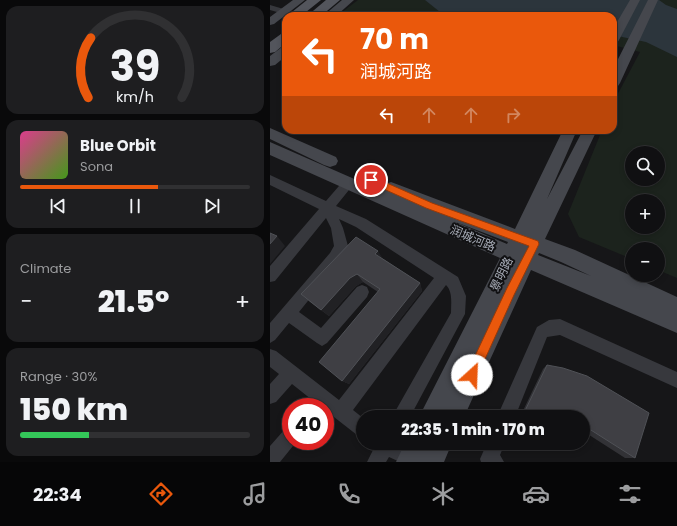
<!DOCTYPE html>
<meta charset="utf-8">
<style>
:root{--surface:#101012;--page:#1e1e20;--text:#f1f3f6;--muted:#9c9d9f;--line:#303032;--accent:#ea580c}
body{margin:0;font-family:Poppins,"Noto Sans SC",sans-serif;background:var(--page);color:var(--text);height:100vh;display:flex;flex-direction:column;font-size:15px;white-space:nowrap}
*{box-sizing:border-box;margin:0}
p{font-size:13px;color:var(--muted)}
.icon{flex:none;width:22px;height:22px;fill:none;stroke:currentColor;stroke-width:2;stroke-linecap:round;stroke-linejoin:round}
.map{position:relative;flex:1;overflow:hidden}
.panel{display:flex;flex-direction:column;gap:6px;padding:6px;background:#09090a;width:270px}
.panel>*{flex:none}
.hud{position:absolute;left:12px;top:12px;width:335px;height:122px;border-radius:12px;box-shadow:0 2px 6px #0003,0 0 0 1px var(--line);background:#ea580c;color:#fff;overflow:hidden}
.tools{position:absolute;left:355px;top:146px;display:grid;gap:8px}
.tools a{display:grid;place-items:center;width:40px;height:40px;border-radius:50%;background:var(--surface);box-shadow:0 2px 6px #0003,0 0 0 1px var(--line);font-size:20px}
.speed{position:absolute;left:12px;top:398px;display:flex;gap:8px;font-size:20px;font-weight:700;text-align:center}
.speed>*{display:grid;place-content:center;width:52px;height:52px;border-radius:50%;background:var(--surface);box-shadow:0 2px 6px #0003,0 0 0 1px var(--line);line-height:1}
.speed .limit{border:6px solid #d22;background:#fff;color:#111}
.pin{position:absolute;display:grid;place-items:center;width:34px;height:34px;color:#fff;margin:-17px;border:2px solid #fff;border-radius:50%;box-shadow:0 1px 4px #0007}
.me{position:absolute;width:44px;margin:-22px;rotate:25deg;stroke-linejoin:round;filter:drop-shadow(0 0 3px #0008)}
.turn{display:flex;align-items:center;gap:14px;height:84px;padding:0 12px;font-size:18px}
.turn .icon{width:52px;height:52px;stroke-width:2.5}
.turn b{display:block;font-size:28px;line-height:34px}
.lanes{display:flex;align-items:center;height:38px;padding:0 12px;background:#0003;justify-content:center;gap:20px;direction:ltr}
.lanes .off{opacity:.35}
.big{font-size:30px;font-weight:800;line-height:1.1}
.panel .widget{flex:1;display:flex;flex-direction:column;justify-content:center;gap:6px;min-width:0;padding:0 14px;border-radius:12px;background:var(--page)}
.panel .dial{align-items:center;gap:0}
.dial svg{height:104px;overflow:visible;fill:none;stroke:var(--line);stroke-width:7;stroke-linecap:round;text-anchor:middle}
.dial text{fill:var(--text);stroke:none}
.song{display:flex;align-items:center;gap:12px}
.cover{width:48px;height:48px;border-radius:6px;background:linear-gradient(135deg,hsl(330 70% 55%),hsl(100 70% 35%))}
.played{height:4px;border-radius:2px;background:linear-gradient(90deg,var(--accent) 60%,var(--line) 60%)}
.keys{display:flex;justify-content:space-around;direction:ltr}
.heat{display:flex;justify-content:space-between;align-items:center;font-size:22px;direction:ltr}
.charge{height:6px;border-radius:3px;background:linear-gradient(90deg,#34c759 30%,var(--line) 0)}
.trip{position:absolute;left:86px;top:410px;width:234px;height:40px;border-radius:20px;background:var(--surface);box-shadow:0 2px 6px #0003,0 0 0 1px var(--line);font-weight:800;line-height:40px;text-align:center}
.tab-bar{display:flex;height:64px;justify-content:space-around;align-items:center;background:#060607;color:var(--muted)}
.tab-bar .icon{width:28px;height:28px}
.tab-bar .current{color:var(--accent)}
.tab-bar b{font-size:18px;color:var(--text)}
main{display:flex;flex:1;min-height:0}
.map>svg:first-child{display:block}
.green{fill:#1c231d;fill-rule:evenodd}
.water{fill:#2c353c}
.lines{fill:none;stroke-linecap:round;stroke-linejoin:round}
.street{fill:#37383d;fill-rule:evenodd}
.secondary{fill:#45474d;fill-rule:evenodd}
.primary{fill:#53555c;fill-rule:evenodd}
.wall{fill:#323236}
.shaded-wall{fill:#212124}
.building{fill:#3f3f44;stroke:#4f5156}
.route{fill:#ea580c;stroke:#983908}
.labels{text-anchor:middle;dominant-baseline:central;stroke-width:4;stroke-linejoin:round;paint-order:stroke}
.street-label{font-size:12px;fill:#a8adb8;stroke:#111113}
</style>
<main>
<section class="panel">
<div class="widget dial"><svg viewBox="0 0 100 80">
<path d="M14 69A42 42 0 1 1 86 69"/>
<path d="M14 69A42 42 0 0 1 16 23" stroke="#ea580c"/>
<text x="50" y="56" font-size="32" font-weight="700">39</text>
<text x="50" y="72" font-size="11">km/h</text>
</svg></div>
<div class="widget">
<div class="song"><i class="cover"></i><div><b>Blue Orbit</b><p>Sona</p></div></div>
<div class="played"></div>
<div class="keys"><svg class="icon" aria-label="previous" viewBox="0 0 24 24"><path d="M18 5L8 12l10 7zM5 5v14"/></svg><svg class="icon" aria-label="pause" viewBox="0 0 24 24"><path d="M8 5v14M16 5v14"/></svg><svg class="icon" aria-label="next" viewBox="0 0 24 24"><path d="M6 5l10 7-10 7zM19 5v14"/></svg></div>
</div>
<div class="widget"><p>Climate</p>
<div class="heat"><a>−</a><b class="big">21.5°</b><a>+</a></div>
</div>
<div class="widget"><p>Range · 30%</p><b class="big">150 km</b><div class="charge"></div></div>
</section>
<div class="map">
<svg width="407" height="462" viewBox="0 0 407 462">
<rect width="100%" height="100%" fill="#161618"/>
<!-- green -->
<path class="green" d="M88,0H407V278L388,270V249H362V259L309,237L298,214L332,130H343V103L370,52L343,45V16H67ZM362,153H388V179H362ZM362,201H388V227H362Z"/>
<!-- water -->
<path class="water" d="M155,0H389L396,5L407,9V57L376,42L343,35V16H175Z"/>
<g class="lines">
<!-- street -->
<path class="street" d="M0,5L17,10L18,12L14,14L0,10Z
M0,175L56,201L75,179L79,177L83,179L85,182L83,185L66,206L96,219L188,277L196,296L195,314L140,417H122L181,313C181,303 183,292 176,285L83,410L93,418V438L87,435L55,410V407H51L22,384L6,402L0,404V384L9,374L0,367V349L6,351L69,400L164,278L86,227L69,219L73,228L78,246L70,261L29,312L51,328L87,287L92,285L97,287L99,292L97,297L57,343L52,346L47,343L19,323L5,340L0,343V323L60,253L64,246L61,228L56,218L5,281L0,282V266L49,209L0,185Z
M290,319L407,372V388L290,335L277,337L245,417H227L267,327L279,320Z
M21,426V441H27L10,462H0V446L15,429Z
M102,443H130L147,452L150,458L148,462H130L119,457L116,462H97L104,448Z
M217,443H235L230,455L234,462H211L210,459Z"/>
<!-- secondary -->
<path class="secondary" d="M23,0H35L4,24L0,25V17Z
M72,0H84L66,16H53Z
M360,0H370L349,40L347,43L343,44V29Z
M378,0H388L350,83L348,86L343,87V69Z
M16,46V56L5,65L0,66V56L12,47Z
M0,128L66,157L68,161L66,165L60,167L54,165L0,139Z
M293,130H307L277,199L313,130H327L275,239L305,250L407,297V333L261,270L194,417H149L230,258L0,155V142L114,192L113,189L115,184L121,182L245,229ZM183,221L238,242L237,244ZM269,253L291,262L321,276L268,255Z
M135,443H182L174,462H126Z"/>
<!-- primary -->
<path class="primary" d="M37,0H51L31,16H17Z
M56,0H70L51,16H37Z
M16,33V43L5,52L0,53V42L11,34Z"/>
</g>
<!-- wall -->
<path class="wall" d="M112,258L150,283L152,291L79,384L72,381L108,292L93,282L86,286L59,316L40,302L31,294Z
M277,365L365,458H355L313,431V417H250L273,369Z
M268,443H286L283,450H278Z"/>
<!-- shaded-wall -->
<path class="shaded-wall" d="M7,236L15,246L0,264V244Z
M108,251L113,259L105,254Z
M87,274L93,282L86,286L59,316L51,310L80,278Z
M150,283L152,291L79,384L72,381Z"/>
<!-- building -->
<path class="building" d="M0,233L7,236L0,244Z
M86,237L108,251L105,254L150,283L72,381L49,362L110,289L87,274L80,278L51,310L31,294Z
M277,365L293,368L317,376L379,413L365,458L313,425V417H300L297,415V417H252Z
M272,443H286L283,450Z"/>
<!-- route -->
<path class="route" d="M101,176L162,203L268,241L269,244L244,295L206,379L202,381L197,379L196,375L237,288L259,246L156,208L98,182L97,180Z"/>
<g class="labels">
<!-- street labels -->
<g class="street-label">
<text transform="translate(203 238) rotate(23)">润城河路</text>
<text transform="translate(231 274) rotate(-64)">景明路</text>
</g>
</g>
</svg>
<div class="tools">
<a><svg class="icon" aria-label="search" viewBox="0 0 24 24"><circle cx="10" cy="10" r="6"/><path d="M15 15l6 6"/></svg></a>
<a>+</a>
<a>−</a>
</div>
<div class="speed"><div class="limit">40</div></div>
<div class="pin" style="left:101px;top:180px;background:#d93025"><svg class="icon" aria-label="arrive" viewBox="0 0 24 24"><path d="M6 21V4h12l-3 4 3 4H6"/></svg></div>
<svg class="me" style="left:202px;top:375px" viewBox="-20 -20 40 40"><circle r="19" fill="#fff"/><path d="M0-13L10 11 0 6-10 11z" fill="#ea580c"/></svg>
<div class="trip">22:35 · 1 min · 170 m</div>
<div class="hud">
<div class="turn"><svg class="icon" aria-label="left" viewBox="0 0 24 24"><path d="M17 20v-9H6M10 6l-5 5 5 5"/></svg><div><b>70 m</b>润城河路</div></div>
<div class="lanes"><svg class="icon" aria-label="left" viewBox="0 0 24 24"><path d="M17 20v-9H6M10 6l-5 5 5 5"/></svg><svg class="icon off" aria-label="ahead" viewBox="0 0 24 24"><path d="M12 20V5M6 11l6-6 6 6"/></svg><svg class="icon off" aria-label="ahead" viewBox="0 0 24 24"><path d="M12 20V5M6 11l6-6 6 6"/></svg><svg class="icon off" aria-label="right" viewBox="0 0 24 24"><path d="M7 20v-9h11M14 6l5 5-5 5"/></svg></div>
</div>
</div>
</main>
<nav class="tab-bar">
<b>22:34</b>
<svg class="icon current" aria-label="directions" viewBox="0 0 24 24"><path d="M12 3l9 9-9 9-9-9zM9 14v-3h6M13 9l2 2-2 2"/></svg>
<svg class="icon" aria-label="music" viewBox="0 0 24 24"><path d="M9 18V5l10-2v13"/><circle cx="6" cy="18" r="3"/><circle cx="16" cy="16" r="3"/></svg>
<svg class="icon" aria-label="phone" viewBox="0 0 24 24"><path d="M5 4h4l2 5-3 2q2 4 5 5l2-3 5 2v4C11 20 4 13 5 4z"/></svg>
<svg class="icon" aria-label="climate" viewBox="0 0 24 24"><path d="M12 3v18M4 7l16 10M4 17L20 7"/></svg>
<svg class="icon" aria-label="car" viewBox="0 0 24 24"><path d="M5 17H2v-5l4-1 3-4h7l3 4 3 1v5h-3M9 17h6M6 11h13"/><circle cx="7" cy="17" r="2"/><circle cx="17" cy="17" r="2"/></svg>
<svg class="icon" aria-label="filters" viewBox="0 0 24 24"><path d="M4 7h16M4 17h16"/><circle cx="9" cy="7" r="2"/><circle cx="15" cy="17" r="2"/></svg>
</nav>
